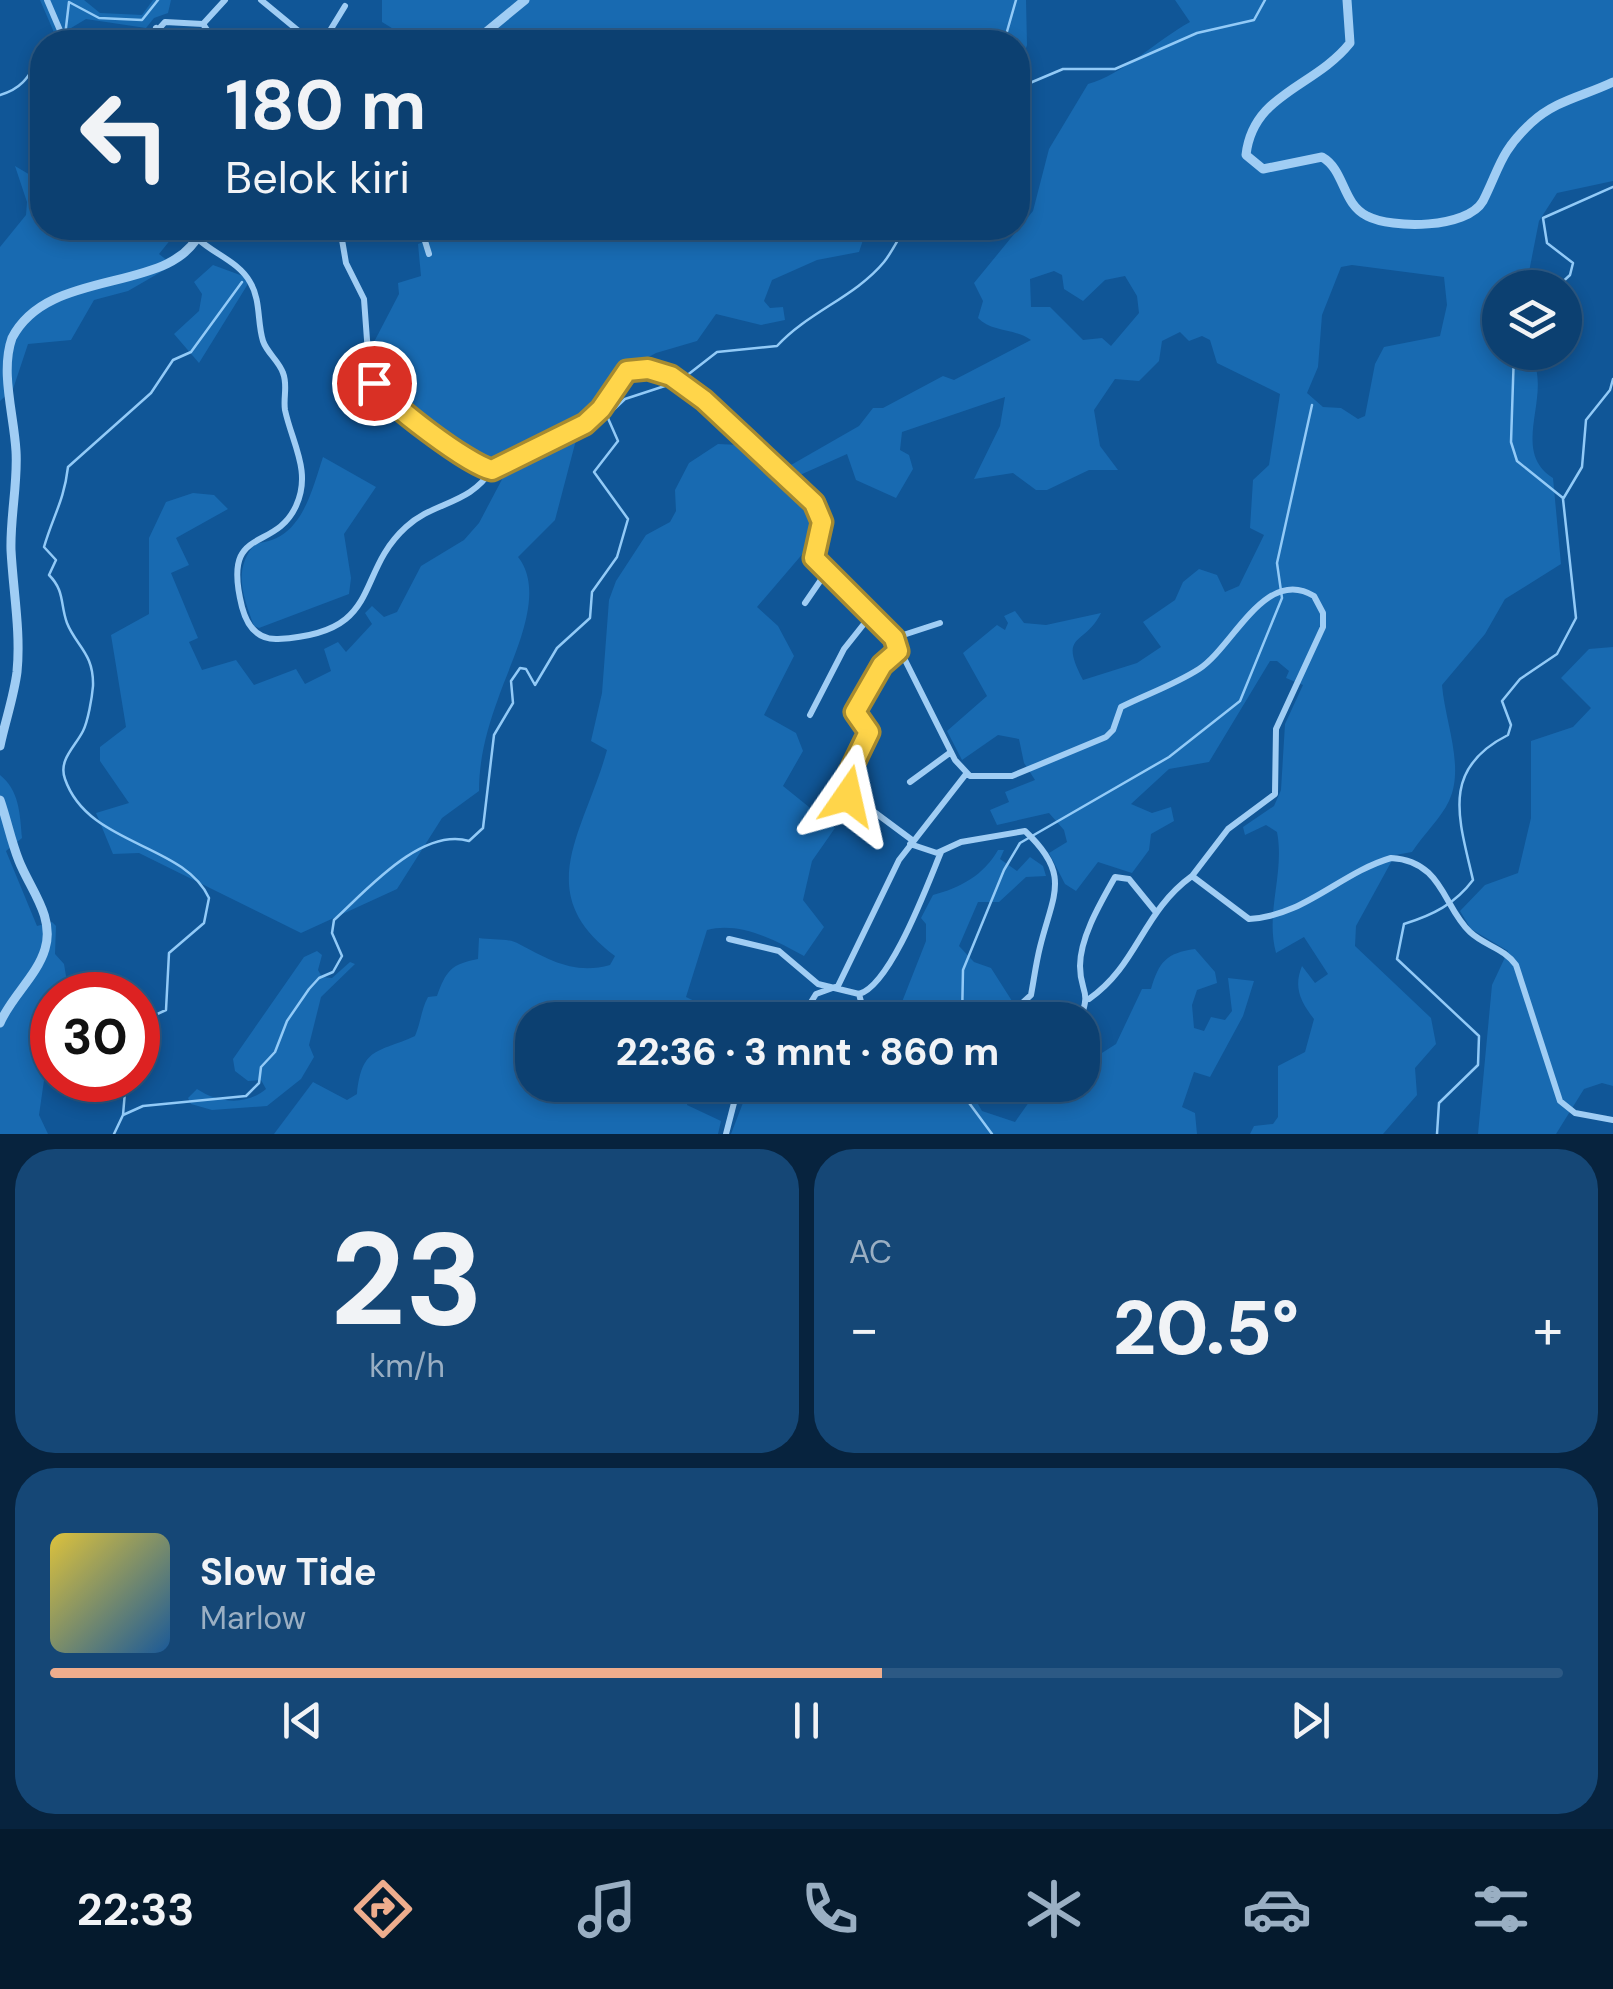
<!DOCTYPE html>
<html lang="id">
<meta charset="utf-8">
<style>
:root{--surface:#0c4071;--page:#154776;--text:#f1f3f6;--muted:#9aafc3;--line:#2c5984;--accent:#eead8d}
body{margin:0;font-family:"DM Sans",sans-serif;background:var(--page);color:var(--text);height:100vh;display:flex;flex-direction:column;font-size:38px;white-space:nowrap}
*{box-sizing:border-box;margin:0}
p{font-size:32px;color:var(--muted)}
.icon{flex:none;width:55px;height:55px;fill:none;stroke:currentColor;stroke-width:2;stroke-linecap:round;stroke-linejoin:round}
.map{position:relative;height:1134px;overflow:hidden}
.sheet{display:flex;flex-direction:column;gap:15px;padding:15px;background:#07233e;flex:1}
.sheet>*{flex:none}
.top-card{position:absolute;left:30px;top:30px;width:1000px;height:210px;border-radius:40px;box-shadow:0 5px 15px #0003,0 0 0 2px var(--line);background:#0c4071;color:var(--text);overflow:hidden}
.controls{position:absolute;left:1482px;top:270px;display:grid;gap:20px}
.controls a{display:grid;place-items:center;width:100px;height:100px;border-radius:50%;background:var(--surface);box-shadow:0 5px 15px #0003,0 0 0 2px var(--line);font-size:50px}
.speed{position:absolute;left:30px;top:972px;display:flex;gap:20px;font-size:50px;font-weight:700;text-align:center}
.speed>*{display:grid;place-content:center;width:130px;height:130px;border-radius:50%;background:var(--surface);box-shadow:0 5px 15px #0003,0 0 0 2px var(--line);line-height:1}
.speed .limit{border:15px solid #d22;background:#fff;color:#111}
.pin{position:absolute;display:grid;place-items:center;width:85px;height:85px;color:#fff;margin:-42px;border:5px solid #fff;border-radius:50%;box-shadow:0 2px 10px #0007}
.me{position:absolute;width:110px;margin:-55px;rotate:11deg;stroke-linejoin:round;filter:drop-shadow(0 0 8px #0008)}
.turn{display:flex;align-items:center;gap:35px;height:210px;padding:0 30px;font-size:45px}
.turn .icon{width:130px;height:130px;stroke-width:2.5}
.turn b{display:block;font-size:70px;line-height:85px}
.big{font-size:75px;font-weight:800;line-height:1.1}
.sheet .tile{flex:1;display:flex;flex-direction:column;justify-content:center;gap:15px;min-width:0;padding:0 35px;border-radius:40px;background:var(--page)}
.sheet .dial{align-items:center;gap:0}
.dial b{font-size:130px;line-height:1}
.song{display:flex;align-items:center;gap:30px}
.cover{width:120px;height:120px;border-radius:15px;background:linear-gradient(135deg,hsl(50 70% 55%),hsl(210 70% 35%))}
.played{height:10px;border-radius:5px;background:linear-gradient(90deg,var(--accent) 55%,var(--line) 55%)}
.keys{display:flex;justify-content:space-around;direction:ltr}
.heat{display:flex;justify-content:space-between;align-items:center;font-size:55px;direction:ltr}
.sheet .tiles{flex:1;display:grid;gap:15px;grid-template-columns:1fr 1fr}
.tile:last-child{grid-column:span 2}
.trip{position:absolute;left:515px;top:1002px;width:585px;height:100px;border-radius:40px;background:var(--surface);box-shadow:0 5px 15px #0003,0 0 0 2px var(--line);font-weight:800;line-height:100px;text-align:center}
.dock{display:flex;height:160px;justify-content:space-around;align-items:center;background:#051a2d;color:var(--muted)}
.dock .icon{width:70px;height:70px}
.dock .current{color:var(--accent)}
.dock b{font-size:45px;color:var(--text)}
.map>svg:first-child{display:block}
.green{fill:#186ab1;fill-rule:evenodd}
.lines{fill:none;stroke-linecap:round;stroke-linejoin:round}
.stream{stroke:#92caf7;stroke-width:2.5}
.minor{stroke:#a0cdf4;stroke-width:6}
.tertiary{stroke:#a0cdf4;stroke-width:9}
.route-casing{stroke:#a68a30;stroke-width:25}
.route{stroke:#ffd54a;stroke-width:18}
</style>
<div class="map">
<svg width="1613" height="1134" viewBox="0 0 1613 1134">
<rect width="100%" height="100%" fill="#105697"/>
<!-- green -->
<path class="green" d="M40,0H84L100,13L142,15L153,0H171L168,13L154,18L146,28L86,19L56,37Z
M382,0H1026L1027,45L1018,73V42H398L400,33L382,22Z
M1175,0H1613V181L1557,193L1539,221L1526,287L1500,288V352L1530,353C1555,395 1508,449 1553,478L1561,564L1505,599L1485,634L1442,685C1445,722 1465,767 1449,801C1441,818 1423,835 1412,852L1395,855L1356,926L1355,946L1431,1018L1436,1044L1415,1068L1417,1095L1383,1134H1250L1254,1126L1273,1124L1278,1117V1066L1305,1052L1314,1019C1301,1002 1293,988 1302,966L1315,983L1328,974L1304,937L1276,953C1265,912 1285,873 1277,832L1266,825L1245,835L1243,827L1274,806L1281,790L1285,724L1303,685L1286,678L1289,671L1277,661H1270L1209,762L1169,769L1131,804L1152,813L1171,807L1174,821L1151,834L1149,850L1132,873L1098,862L1076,891L1065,884L1049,853L1067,842L1064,830L1049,813L997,825L990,810L1009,802L1005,792L1035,780L1024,763L1019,739L998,735L962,760L947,731L987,696L963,653L997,625L1005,630L1008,623L1004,616L1015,611L1024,623L1046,625L1101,613C1084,647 1058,632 1083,680L1137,663L1161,647L1143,622L1175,600L1183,582L1199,569L1217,575L1225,592L1239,586L1264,535L1250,528L1253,480L1269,465L1280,394L1217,363L1210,340L1202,336L1189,341L1180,332L1162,341L1159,361L1139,381L1115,379L1094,410L1100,446L1118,470H1089L1047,490H1036L1013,473L974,479L1000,426L1005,397L902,432L900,450L909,455L913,469L896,498L856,480L847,454L791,479L784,469L859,426L873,408H883L943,376L954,380L1031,340C1014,328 991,332 978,318L983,301L974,283L1033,211L1049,149L1088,84C1122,75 1157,40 1190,22ZM1352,265L1444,277L1447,305L1440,336L1384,347L1375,364L1365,416L1358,419L1341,408L1323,407L1307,393L1318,367L1322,315L1341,267ZM1054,271L1062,275L1064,289L1083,301L1105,280L1125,276L1137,296L1139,313L1111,346L1102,338L1083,340L1050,307H1031L1030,279Z
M15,166L42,182V228H180L159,254L173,265L128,291L94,300L71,340L28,344L13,389L0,401V247L26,215L27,202Z
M426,228H855L853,232L863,240L859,252L817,260L772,280L764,301L770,308L783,307L785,320L761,325L716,314L697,341L656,353L614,376L581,421L555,520L518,557C548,594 510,662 498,699C487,729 479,759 479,791L442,818L397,889L301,933L139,853L113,854L96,813L129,803L100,761V747L126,727L111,635L149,614V538L166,502L193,493L214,495L228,509L176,538L189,565L171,573L198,638L189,642L202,670L236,660L254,685L296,669L305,684L331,671L324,649L338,642L346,652L372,624L365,613L372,606L384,617L397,612L421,566L464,540L479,523L508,468C484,461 470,448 448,437L437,441C384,409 365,402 364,338L374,342L399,294L398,283L421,276L418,244L431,239Z
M213,265L251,279L199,363L174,334L199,311L202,294L194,282Z
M718,444L740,445L815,513L805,551L757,607L778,626L794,656L764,715L796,733L803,751L783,786L835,828L812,861L803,900L824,927L804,956C776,940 739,921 707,930L686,997L717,1012L716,1020H532V1085H691L687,1105L721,1121L718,1134H274L313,1082L347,1100L357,1094C362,1046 378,1053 415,1036C421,1022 421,1010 428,997L437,996C446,971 451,964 478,959L479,938C491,940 510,938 519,944C549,960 575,975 610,965L615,956C530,893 584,833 607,750L591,741L602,693L609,600L616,581L646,535L670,522L676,511L675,490L689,463Z
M323,457L376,487L344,534L351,578L349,594L259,628L254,626C243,596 232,569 256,543C301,541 311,493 323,457Z
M1613,647V1086L1602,1083L1584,1089L1556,1134H1478L1492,985L1508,951L1471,929L1460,911L1485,885L1518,873L1531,818V741L1573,727L1591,708L1561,678L1589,649Z
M0,775C19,790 20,813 22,838L6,851L37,926L52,922L56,926L55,954L64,964L67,982L59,983L48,1005L52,1025L39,1115L48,1134H0Z
M998,850H1004L1000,859L1017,871L1030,857L1043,866L1046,876L1026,877L999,902H978L959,946L974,962L991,968L1012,1001L1003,1020H913L900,1007L926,941V924L921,918L933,895C960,888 984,875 998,850Z
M1195,949L1215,972L1217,983L1197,990L1192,1005L1194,1028L1204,1031L1211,1017L1225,1020L1232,1011L1228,978L1254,981L1243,1016L1210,1077L1194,1072L1182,1107L1195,1113L1197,1134H731L746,1095L759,1104L775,1087L794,1101L804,1093L803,1085H967L982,1111L1015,1122L1039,1088L1082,1085L1083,1065L1116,1044L1142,989H1151C1159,962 1166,953 1195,949Z
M317,951L322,955L318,970L322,977L332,978L350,962L355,964L321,997L309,1045L314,1057L301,1079L267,1106L212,1110L191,1104L188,1098L197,1089C218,1103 246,1106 266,1089L261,1080L248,1081L235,1071L233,1059L304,957Z"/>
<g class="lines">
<!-- stream -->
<path class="stream" d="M65,36L69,2L99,18L142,20L158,0
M1004,42L1016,0
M1018,88L1063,69H1115L1197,33L1254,20L1265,0
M0,95C25,88 30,73 42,54
M1556,288L1570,275L1573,263L1547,243L1543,218L1613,187
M1514,352L1511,442L1517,461L1563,498
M681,380L717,352L777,346C808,312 855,297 884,262C892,252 898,239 905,228
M962,1020L963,970L1004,870L1020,843L1169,757L1240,701L1282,598L1277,563L1312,405
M138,1023L166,1010L169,953L204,923L209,898C184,843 88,846 65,779C58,760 75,747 83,731C88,721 92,698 93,686C94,653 76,646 67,623C60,604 65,591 49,575L56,560L44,547C53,516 64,501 68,467L151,393L173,360L191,352L242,282
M961,1085V1092L992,1134
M123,1115L143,1106L246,1096L259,1083L261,1067L275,1052L287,1021L309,989L319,978L333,972L342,956L332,933L334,920C366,891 421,827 469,841L483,828L494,735L513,703L511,681L520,668L526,669L535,685L557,648L590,618L592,592L617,557L628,519L594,472L618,441L607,416L625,399L674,383
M114,1134L123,1115L126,1080
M1437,1134L1439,1103L1478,1065L1479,1036L1397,959L1404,924C1433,915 1455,904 1473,880C1459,819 1440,769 1508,735L1511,725L1502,701L1520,679L1557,654L1576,618L1563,499L1582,467L1586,420L1610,390L1613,379"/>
<!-- minor -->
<path class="minor" d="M47,0L65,42
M261,0L312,42
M203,24L225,0
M156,28L166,42
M147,42L165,22L203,24L215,42
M323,42L345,6
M340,228L346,263L364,299L369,367L374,383L394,405L479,467L504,466L585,424L601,409L627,371L664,372L682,384L814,503L822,521L814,558L894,638L955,760L970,776H1012L1106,737L1113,730L1121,707C1147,694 1174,685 1199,669C1233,647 1265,566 1314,596L1323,613V627L1276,729L1275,794L1228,829L1192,876L1249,919C1305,916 1340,873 1391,858C1443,861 1443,907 1470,932C1485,946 1504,948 1516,965L1560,1101L1575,1113L1613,1120
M421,228L429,254
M198,239C214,254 239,262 250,282C261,300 257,322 263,341C267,353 279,361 283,373C288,385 283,398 285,410C292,443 312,472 296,506C274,554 221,523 242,607C247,626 257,640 278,639C385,633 353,575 406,527C434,501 470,505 492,469
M805,603L827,571
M894,638L940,623
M898,651L882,665L855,713L869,732L848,767L842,788L912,840
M810,715L844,649L871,615
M910,782L951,752
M910,844L937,853L961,842L1025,831C1072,875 1053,894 1040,947C1036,963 1034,979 1031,995L1019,1006L1024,1020
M729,939L779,951L818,984L859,994L864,1013L875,1017
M859,994C891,985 928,883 941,852
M1089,999C1138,965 1142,912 1192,876
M800,1020L816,994L838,986L899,860L966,774
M1080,1020C1092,988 1080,994 1080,966C1080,937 1101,902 1115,877L1129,879L1155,911
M973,1087L976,1085
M726,1134L735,1099L745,1085"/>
<!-- tertiary -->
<path class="tertiary" d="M1347,0L1350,43C1314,88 1253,93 1246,155L1263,169L1322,157C1345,170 1342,204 1367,216C1392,229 1467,229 1483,201C1500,167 1500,152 1531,123C1556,100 1584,96 1613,82
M474,42L525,0
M0,746C5,722 14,696 17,672C21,632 13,590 11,550C10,517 18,483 16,451C14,415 0,372 12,338C50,264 176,297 202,228
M0,800C7,820 11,841 19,861C30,889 55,917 45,949C37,976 11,997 0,1023"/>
</g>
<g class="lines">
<!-- route casing -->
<g class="route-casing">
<path id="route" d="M374,383C388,404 469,465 492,470L585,424L601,409L627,371L648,369L671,376L704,400L814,503L822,522L814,558L894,638L898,651L882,665L855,712L869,732L842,788L848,796"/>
</g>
<!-- route -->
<use href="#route" class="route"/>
</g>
</svg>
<div class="controls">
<a><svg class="icon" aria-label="layers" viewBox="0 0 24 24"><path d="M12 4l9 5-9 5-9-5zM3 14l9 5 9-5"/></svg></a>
</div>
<div class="speed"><div class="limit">30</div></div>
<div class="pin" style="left:374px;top:383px;background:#d93025"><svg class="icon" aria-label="arrive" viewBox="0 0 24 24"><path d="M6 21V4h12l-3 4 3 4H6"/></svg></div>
<svg class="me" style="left:848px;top:796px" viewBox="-20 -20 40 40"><path d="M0-17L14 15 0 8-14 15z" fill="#ffd54a" stroke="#fff" stroke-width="4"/></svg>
<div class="trip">22:36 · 3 mnt · 860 m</div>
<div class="top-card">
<div class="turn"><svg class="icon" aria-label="left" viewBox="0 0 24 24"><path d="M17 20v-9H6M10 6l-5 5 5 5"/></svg><div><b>180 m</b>Belok kiri</div></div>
</div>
</div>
<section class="sheet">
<div class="tiles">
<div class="tile dial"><b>23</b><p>km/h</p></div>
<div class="tile"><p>AC</p>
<div class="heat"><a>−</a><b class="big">20.5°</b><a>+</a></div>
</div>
<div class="tile">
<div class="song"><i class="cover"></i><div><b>Slow Tide</b><p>Marlow</p></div></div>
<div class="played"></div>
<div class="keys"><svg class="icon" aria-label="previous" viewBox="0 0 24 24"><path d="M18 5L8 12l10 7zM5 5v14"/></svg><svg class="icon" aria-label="pause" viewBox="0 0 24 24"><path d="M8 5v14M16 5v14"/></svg><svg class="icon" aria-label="next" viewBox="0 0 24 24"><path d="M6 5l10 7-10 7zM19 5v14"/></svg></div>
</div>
</div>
</section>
<nav class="dock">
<b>22:33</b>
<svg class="icon current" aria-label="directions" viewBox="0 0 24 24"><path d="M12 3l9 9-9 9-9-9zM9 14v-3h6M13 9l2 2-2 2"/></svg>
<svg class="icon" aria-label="music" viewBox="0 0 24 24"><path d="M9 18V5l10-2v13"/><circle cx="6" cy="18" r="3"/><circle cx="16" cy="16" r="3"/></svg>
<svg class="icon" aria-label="phone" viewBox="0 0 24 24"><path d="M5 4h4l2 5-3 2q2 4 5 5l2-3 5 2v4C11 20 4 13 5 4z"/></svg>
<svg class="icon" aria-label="climate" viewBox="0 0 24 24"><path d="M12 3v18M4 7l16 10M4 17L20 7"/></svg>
<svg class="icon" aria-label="car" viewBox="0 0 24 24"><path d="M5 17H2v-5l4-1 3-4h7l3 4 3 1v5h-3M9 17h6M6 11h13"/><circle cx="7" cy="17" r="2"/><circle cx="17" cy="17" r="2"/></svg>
<svg class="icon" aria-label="filters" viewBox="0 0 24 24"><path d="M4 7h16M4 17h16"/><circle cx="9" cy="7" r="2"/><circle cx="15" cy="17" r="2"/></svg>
</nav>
